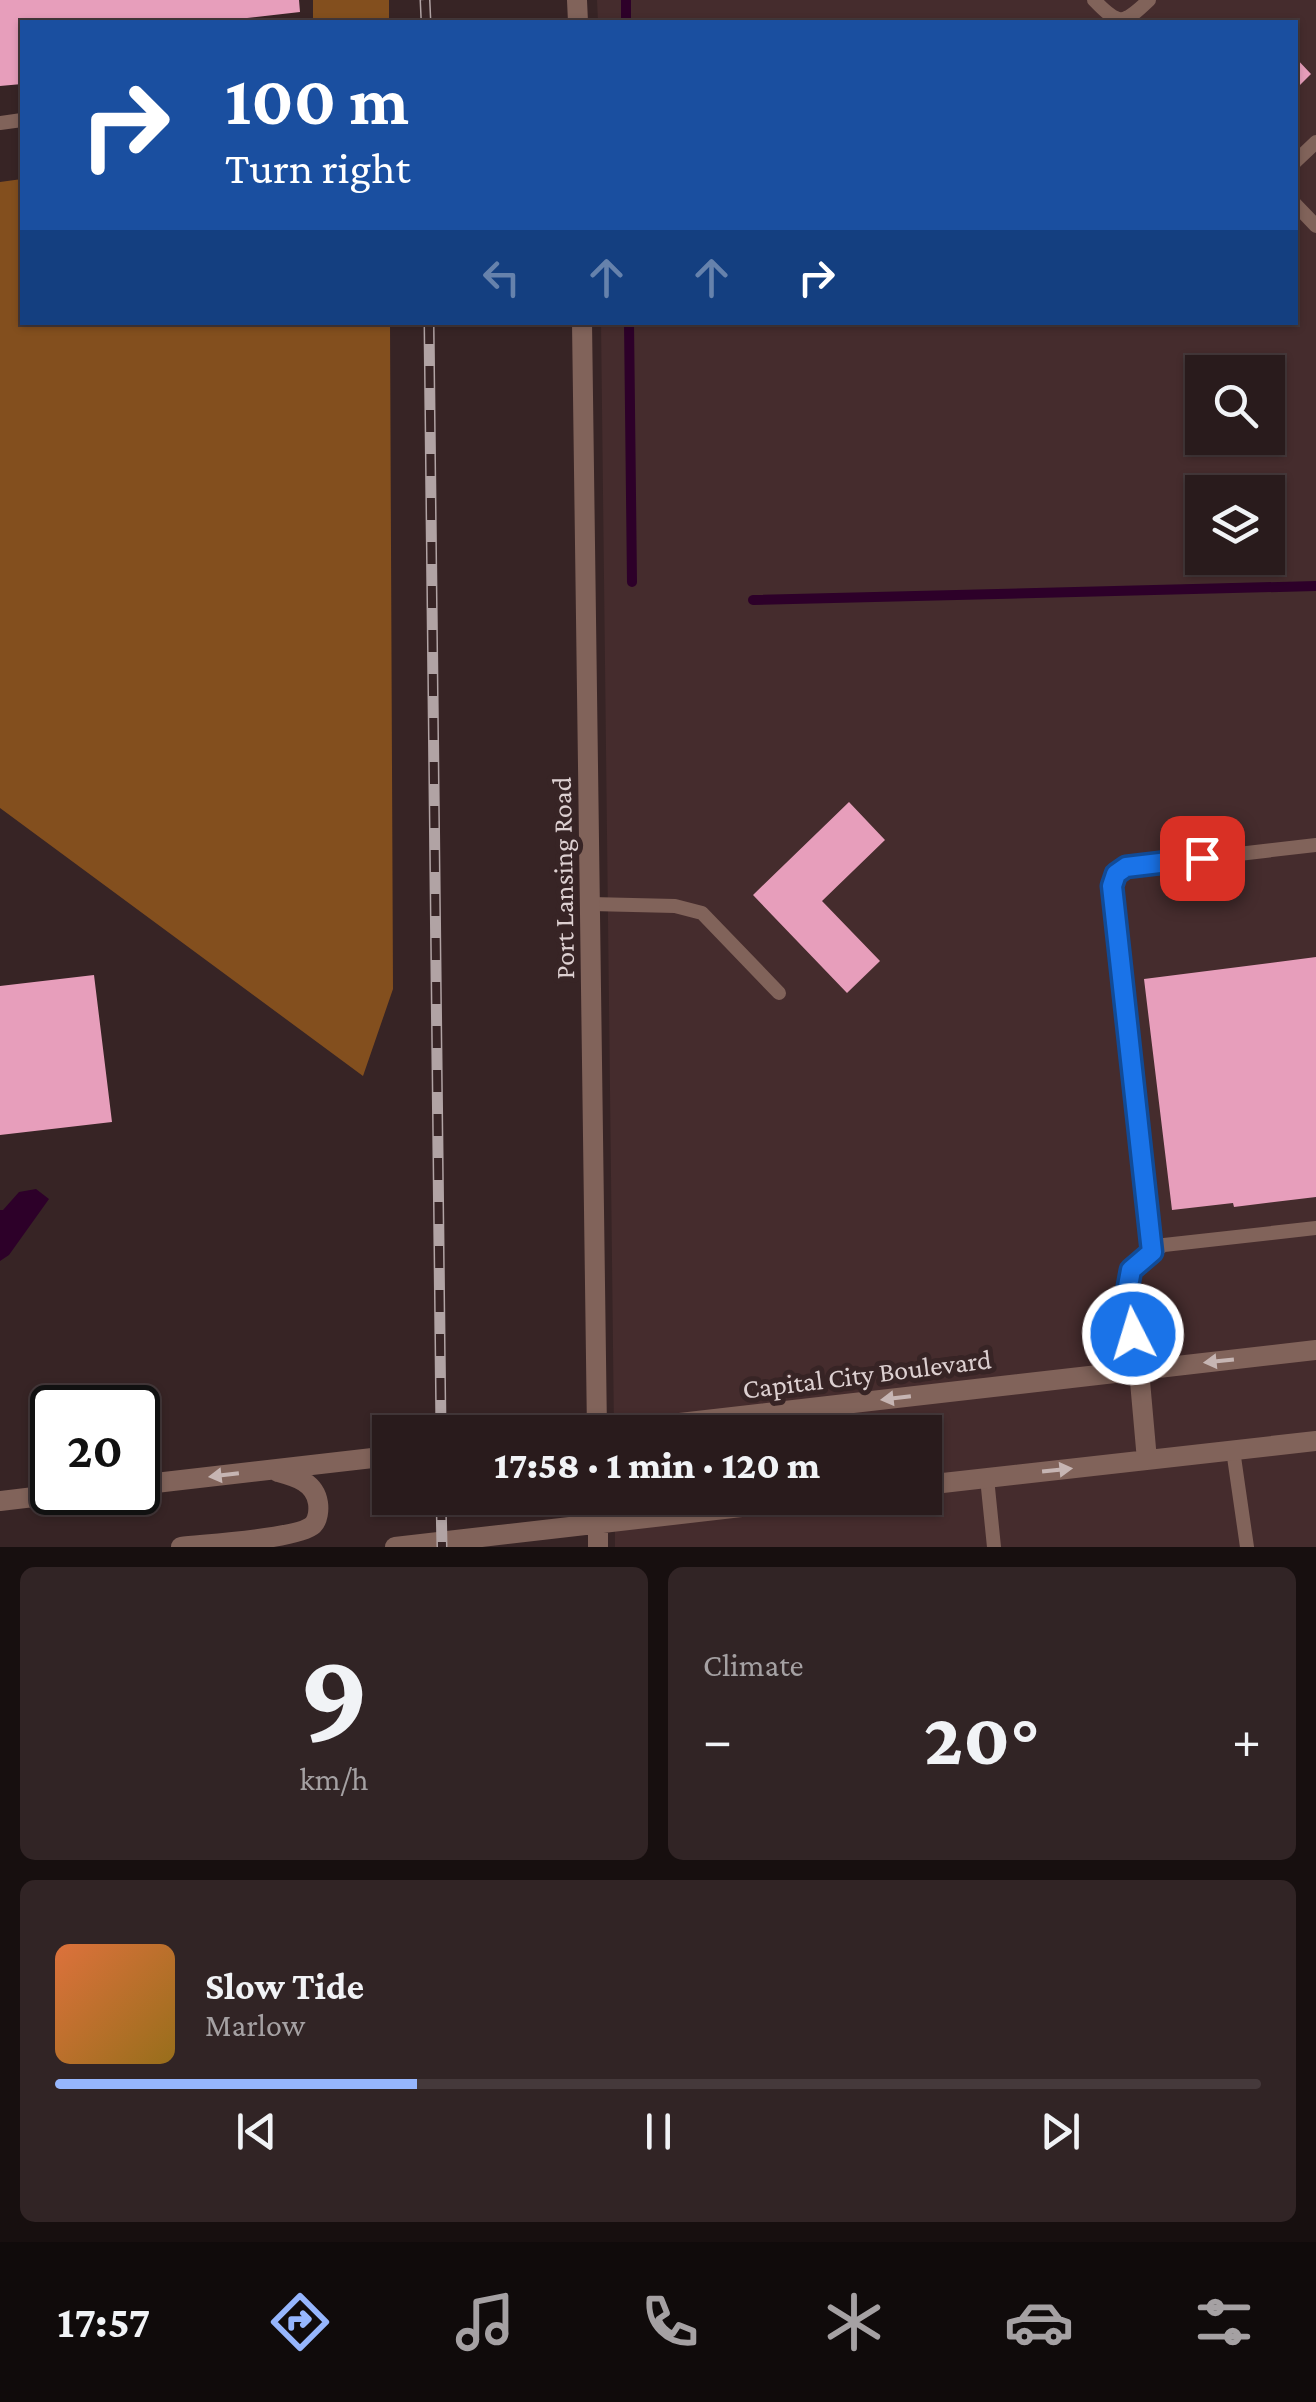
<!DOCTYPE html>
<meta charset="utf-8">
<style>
:root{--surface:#291b1c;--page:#312425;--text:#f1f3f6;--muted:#a5a1a3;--line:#45393b;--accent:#96b6fd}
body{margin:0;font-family:"Crimson Pro",serif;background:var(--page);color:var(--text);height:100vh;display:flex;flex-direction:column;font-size:38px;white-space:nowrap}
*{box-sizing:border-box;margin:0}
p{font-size:32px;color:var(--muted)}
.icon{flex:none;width:55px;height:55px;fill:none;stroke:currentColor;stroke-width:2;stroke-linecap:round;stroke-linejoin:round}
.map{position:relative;height:1547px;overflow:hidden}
.sheet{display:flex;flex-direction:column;gap:20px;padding:20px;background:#170f0f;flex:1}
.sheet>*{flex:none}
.hud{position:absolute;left:20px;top:20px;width:1278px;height:305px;border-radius:0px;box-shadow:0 2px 8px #0004,0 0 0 2px var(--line);background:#1a4fa0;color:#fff;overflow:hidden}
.controls{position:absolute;left:1185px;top:355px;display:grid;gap:20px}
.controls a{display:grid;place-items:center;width:100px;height:100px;border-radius:0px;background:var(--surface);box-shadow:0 2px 8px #0004,0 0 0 2px var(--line);font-size:50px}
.speed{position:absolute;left:30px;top:1385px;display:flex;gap:20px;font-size:50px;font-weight:700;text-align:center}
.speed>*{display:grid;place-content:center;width:130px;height:130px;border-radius:50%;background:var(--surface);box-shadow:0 2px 8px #0004,0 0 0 2px var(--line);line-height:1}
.speed .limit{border:5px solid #111;border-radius:15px;background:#fff;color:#111}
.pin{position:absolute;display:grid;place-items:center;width:85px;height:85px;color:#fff;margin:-42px;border-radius:20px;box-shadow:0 5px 15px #0006}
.me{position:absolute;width:110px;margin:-55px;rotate:355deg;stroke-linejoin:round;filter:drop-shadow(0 0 8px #0008)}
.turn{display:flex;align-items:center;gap:35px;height:210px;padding:0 40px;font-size:45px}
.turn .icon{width:130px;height:130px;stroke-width:2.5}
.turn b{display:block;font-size:70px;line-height:85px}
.lanes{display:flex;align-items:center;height:95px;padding:0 40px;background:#0003;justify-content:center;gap:50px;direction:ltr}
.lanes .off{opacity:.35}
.big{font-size:75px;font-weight:800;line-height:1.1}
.sheet .widget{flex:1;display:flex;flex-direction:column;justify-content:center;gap:15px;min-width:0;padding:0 35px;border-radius:15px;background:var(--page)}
.sheet .dial{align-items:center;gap:0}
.dial b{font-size:130px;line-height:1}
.song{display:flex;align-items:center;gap:30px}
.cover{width:120px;height:120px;border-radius:15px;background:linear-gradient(135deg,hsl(20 70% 55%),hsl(40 70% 35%))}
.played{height:10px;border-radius:5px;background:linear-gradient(90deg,var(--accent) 30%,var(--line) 30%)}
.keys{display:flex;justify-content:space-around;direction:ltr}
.heat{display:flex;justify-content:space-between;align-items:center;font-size:55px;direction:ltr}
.sheet .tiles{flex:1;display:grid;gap:20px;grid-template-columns:1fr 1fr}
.widget:last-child{grid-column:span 2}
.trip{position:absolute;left:372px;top:1415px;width:570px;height:100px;border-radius:0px;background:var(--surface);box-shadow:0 2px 8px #0004,0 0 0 2px var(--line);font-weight:800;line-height:100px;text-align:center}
.tabs{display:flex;height:160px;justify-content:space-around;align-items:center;background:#100b0b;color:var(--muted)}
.tabs .icon{width:70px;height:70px}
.tabs .selected{color:var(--accent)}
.tabs b{font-size:45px;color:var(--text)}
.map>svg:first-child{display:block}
.built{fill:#452c2d;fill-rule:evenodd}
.forest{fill:#834f1e}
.water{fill:#2d0029}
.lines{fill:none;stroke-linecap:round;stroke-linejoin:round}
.stream{stroke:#2d0029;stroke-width:10}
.building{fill:#e79ebb}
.lane{stroke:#81635a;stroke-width:14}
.street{stroke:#81635a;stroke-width:20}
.rail-casing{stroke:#b1a3a4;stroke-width:11}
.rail{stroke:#372425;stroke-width:8;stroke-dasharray:22;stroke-linecap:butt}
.oneway{fill:#c6b5b3}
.route-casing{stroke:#114b97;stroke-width:25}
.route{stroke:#1a73e8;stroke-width:18}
.labels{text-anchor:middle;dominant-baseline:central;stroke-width:10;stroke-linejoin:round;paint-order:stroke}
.street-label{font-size:28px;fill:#ddd0d1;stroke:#372425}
</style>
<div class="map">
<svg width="1316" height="1547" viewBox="0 0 1316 1547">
<rect width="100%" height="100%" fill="#372425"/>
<!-- built -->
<path class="built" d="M597,0H1316V1547H615V1498H925V1432H614L601,323L1295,322V22H598ZM1202,372H1268V438H1202ZM1202,492H1268V558H1202Z"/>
<!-- forest -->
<path class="forest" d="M313,0H389V22H313Z
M22,179V322L390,323L393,989L363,1076L0,808V182Z"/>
<!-- water -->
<path class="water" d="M36,1189L49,1199L9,1255L0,1261V1210H3L19,1192Z"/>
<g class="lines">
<!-- stream -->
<path class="stream" d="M626,0V22
M629,322L632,582
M753,600L1316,586"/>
</g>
<!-- building -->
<path class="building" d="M0,0H299L300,12L212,22H22V84L0,86Z
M1295,57L1311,74L1295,90Z
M849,802L885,840L822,901L880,961L847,993L753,895Z
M1316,957V1197L1234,1207L1233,1203L1172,1210L1144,979Z
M94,975L112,1122L0,1135V986Z"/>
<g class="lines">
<!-- lane -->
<path class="lane" d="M1094,0C1119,26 1123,25 1149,0
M0,123L22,120
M1295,162L1316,142
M1295,204L1316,226
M591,904L675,906L702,913L779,993
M1152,1251L1111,887L1116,874L1126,867L1316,845
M1139,1370C1135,1345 1118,1290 1133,1269C1140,1258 1154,1251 1164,1245L1316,1228
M1233,1450L1247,1547
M987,1478L994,1547"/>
<!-- street -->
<path class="street" d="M577,0L578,22
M582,322L597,1432
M1139,1370L1147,1460
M601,1432L1316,1350
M138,1485L390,1456
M925,1485L1316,1441
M598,1498V1547
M0,1501L76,1492
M181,1547C205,1544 298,1539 313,1525C318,1520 319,1510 318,1503C315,1482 296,1477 278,1472
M395,1547L820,1498"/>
<!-- rail casing -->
<g class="rail-casing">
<path id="rail" d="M425,0L426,22
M429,322L441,1432
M441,1498L442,1547"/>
</g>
<!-- rail -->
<use href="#rail" class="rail"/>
</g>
<!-- one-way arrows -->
<defs><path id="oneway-solid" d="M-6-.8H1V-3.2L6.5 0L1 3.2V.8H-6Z" transform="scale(2.5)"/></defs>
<g class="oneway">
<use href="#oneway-solid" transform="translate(1219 1361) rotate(174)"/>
<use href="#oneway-solid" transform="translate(896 1398) rotate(173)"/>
<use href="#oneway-solid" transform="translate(1057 1470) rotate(-6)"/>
<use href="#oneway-solid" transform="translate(224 1475) rotate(173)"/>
</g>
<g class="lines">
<!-- route casing -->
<g class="route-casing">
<path id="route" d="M1133,1334L1126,1297L1131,1270L1152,1252L1112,886L1116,874L1126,867L1202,858"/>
</g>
<!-- route -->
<use href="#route" class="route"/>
</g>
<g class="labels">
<!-- street labels -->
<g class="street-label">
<text transform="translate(563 878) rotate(-91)">Port Lansing Road</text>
<text transform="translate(867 1374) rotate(-7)">Capital City Boulevard</text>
</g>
</g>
</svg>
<div class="controls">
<a><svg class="icon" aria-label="search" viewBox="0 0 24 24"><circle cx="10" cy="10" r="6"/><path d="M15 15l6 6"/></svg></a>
<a><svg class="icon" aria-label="layers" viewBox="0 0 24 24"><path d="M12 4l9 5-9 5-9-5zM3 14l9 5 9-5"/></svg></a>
</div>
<div class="speed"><div class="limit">20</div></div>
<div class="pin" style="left:1202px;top:858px;background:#d93025"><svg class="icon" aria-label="arrive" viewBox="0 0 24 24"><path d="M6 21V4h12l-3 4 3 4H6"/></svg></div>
<svg class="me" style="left:1133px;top:1334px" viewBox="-20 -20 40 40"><circle r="17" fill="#1a73e8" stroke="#fff" stroke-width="3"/><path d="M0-11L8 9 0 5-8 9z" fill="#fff"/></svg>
<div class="trip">17:58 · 1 min · 120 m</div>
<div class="hud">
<div class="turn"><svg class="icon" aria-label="right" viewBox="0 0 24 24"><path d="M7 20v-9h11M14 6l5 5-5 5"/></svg><div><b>100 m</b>Turn right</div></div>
<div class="lanes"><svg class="icon off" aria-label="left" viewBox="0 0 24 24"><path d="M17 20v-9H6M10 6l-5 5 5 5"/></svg><svg class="icon off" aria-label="ahead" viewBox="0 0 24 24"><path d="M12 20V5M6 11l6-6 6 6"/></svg><svg class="icon off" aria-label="ahead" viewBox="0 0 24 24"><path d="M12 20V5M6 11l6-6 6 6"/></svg><svg class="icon" aria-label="right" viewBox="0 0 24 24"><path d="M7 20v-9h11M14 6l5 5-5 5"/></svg></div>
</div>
</div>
<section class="sheet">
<div class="tiles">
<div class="widget dial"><b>9</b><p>km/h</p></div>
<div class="widget"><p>Climate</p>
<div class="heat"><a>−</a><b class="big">20°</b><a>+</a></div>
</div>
<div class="widget">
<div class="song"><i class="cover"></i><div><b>Slow Tide</b><p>Marlow</p></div></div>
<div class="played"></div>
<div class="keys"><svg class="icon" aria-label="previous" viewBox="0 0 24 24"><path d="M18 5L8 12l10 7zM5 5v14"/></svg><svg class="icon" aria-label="pause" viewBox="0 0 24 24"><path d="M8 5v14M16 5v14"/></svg><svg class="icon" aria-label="next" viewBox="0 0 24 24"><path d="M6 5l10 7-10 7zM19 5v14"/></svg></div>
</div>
</div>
</section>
<nav class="tabs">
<b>17:57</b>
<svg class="icon selected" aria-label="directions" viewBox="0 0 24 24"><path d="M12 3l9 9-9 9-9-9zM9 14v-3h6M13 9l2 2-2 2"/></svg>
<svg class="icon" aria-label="music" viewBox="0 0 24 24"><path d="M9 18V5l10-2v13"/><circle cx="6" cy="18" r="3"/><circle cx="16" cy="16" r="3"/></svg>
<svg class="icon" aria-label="phone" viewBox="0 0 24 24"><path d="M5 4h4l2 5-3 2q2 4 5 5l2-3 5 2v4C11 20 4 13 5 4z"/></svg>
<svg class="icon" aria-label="climate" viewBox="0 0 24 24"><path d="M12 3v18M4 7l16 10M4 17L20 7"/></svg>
<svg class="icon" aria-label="car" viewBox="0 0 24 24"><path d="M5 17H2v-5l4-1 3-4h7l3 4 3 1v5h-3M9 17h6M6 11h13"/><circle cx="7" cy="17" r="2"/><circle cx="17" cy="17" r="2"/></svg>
<svg class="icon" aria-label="filters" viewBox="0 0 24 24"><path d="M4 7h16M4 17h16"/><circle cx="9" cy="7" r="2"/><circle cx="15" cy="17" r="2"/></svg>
</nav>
